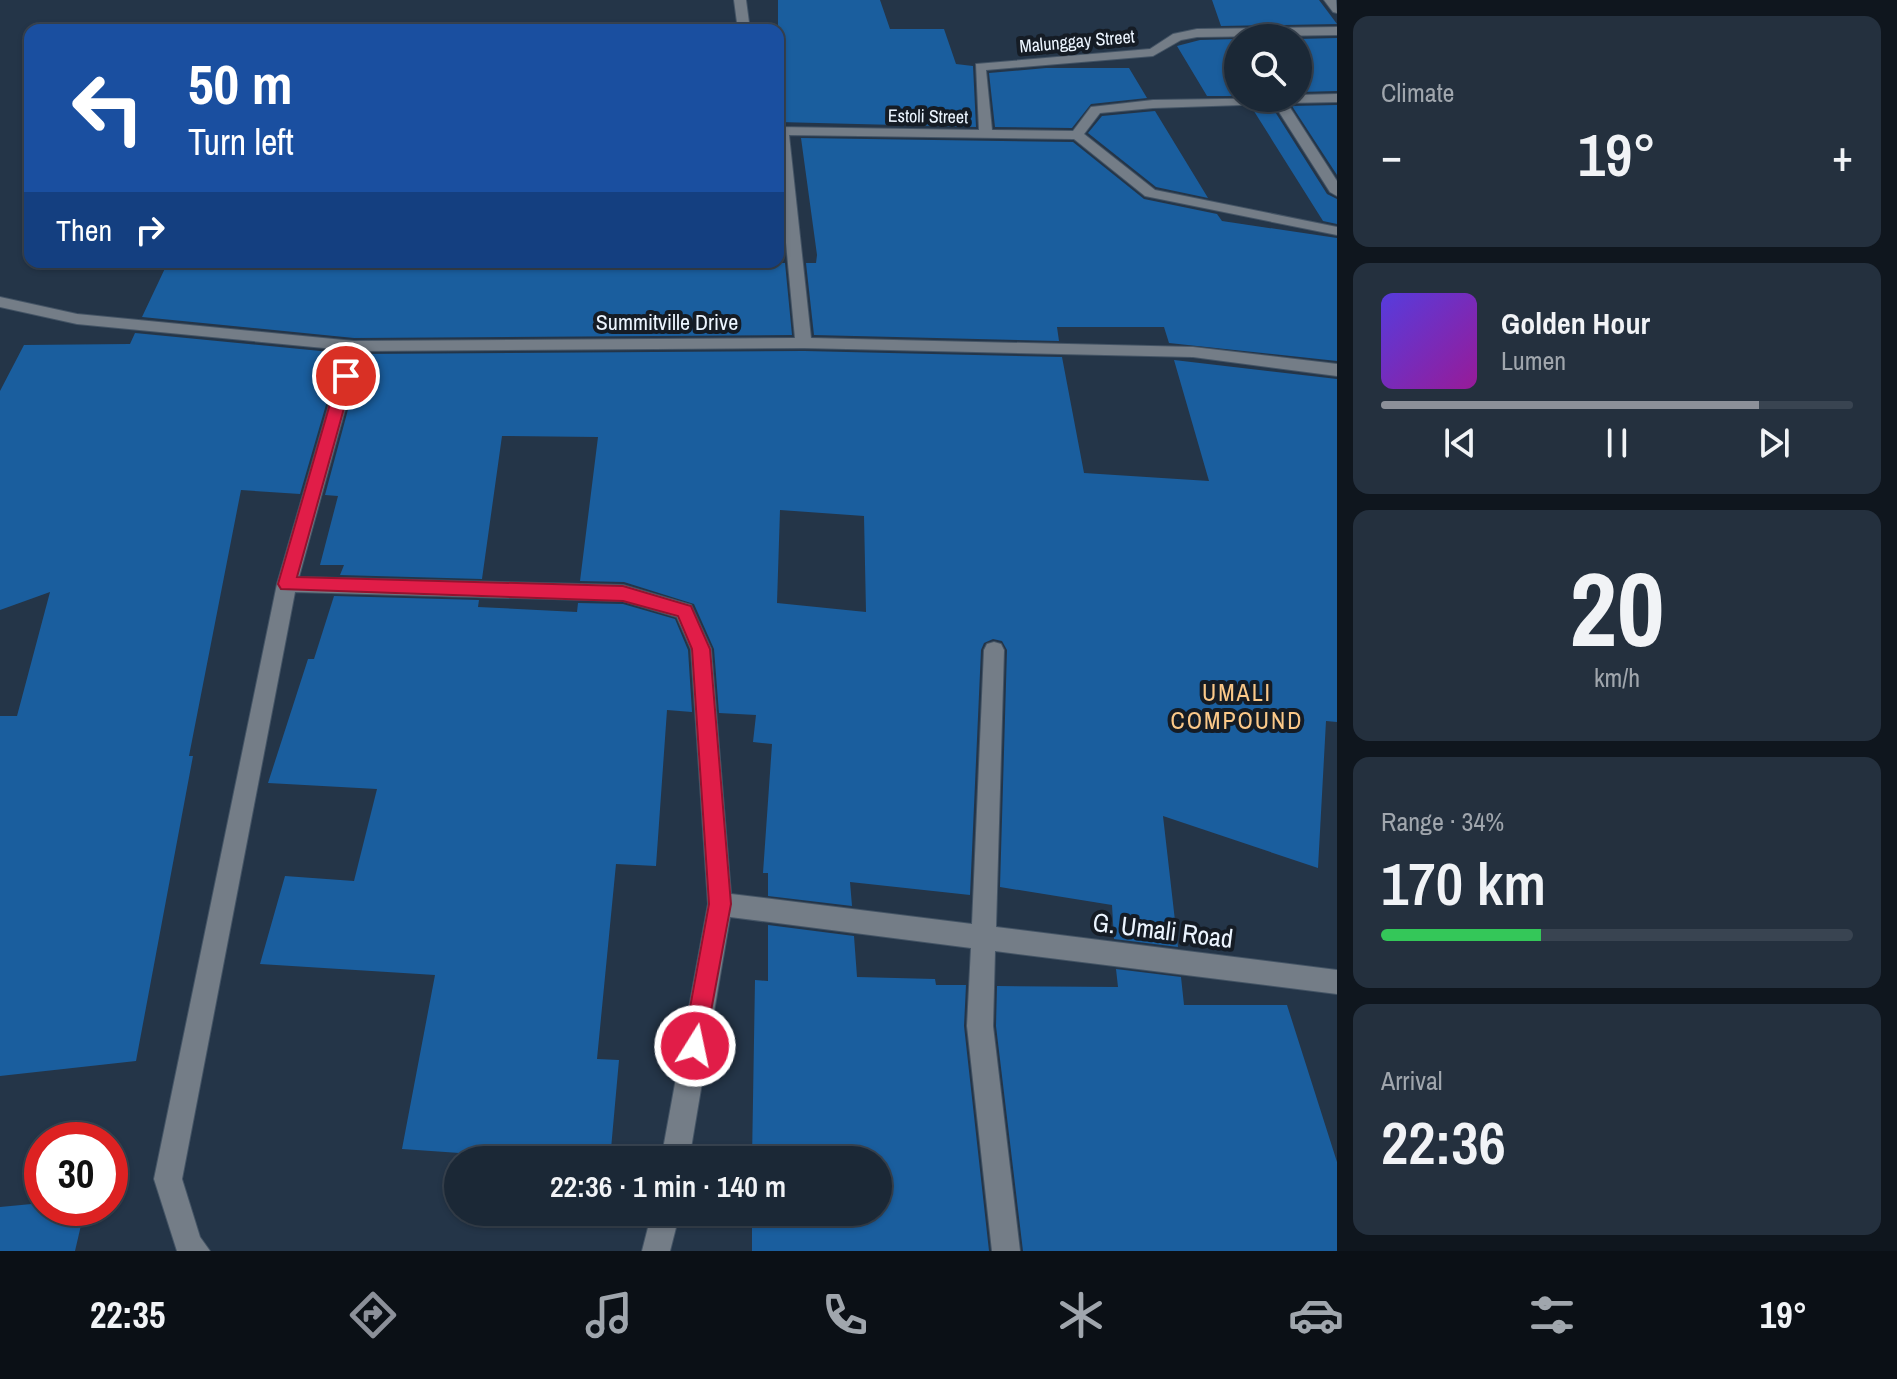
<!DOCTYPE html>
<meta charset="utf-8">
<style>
:root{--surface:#1b2836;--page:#24303e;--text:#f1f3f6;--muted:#a0a6ad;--line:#394451;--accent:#8c9099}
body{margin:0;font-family:"Archivo Narrow",sans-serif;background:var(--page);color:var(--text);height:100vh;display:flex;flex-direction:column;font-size:30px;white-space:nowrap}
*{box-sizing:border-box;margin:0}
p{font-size:26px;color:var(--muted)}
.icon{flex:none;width:44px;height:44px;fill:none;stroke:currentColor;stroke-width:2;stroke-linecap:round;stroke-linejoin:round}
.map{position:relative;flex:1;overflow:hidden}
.sheet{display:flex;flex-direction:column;gap:16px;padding:16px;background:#0f161e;width:560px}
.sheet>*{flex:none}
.hud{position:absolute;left:24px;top:24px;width:760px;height:244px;border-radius:16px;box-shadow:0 2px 6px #0004,0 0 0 2px var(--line);background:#1a4fa0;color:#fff;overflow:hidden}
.fabs{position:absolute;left:1224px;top:24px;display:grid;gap:16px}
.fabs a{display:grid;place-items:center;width:88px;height:88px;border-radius:50%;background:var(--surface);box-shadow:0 2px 6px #0004,0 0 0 2px var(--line);font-size:40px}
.speed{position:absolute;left:24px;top:1122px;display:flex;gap:16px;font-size:40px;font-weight:700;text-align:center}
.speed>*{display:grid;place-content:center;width:104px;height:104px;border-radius:50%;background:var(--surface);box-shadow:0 2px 6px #0004,0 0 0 2px var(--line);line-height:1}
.speed .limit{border:12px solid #d22;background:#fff;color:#111}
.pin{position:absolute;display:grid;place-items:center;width:68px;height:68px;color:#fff;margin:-34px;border:4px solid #fff;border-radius:50%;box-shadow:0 2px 8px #0007}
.me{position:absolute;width:88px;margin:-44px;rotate:10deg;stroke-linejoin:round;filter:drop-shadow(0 0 6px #0008)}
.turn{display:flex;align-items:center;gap:28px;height:168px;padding:0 32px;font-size:36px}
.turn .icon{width:104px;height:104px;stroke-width:2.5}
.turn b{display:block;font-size:56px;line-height:68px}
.then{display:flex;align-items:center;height:76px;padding:0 32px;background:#0003;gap:16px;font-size:30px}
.big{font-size:60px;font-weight:600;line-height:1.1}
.sheet .card{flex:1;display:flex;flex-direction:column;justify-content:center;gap:12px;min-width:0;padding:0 28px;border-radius:16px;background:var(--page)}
.sheet .dial{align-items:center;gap:0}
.dial b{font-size:104px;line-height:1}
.song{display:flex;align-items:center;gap:24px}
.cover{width:96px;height:96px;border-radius:12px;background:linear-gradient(135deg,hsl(250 70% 55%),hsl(300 70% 35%))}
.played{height:8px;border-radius:4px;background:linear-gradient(90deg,var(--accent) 80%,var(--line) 80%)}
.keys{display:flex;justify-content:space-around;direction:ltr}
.heat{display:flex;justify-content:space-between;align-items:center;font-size:44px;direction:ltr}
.charge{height:12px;border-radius:6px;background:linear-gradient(90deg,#34c759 34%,var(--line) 0)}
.trip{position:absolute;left:444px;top:1146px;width:448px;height:80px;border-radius:40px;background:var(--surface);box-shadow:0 2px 6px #0004,0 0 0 2px var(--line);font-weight:600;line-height:80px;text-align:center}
.dock{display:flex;height:128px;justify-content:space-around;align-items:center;background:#0b1016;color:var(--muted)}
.dock .icon{width:56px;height:56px}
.dock .active{color:var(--accent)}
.dock b{font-size:36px;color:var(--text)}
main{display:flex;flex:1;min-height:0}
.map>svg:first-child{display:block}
.building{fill:#1a5e9e;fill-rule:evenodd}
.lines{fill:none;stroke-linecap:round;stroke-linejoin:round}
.minor-casing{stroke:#445465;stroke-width:2}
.minor{fill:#747d87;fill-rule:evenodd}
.route{fill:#e11d48;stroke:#92132f;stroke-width:2}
.labels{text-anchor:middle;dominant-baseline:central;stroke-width:8;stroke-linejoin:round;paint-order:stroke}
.far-street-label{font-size:18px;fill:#ecf5ff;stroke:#151c25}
.street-label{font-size:22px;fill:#ecf5ff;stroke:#151c25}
.neighbourhood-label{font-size:24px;letter-spacing:2px;fill:#fcc989;stroke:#151c25}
.near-street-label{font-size:26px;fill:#ecf5ff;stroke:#151c25}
</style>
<main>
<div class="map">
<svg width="1337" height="1251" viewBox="0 0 1337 1251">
<rect width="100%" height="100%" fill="#243548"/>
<!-- building -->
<path class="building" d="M778,0H880L890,29H944L956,64L973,66L976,127L778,122Z
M1212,0H1319L1337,24L1221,26Z
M1337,38V91L1298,92V39Z
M1238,39V96H1207L1177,46L1200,40Z
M1046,68H1129L1147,98L1091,104L1072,128L995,127L989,73Z
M1337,105V175L1292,106Z
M1272,107L1327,194L1337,199V224L1323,221L1252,108Z
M1155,111L1208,198L1156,187L1088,133L1102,116Z
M801,138L1073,142L1144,199L1217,214L1222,221L1337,238V361L1169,343L1164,327H1057L1059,341L814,335L806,263H816L817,255Z
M168,262L785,263L792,335L354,338L142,317Z
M135,333L341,353L300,494L241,490L189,756H193L136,1061L0,1076V716H17L50,592L0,610V391L24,345L130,344Z
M804,351L1062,357L1084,473L1209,481L1174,360L1337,379V722L1326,721L1318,868L1163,816L1178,947L1114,939L1112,905L1000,887L1007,650L1002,641L993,639L984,643L981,650L970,895L850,882L852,906L768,896V873H763L772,744L753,742L756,715L719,713L714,649L694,604L624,582L580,581L598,437L502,436L482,579L340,575L344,565H320L338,496L325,495L363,354ZM780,510L864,516L866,612L777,603Z
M334,596L479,600L478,607L577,612L578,603L623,604L675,619L688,650L692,712L667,710L656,866L616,864L597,1059L619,1060L610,1160H562L402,1149L435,975L260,964L285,876L354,881L377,789L268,783L308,659H314Z
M768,925L854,936L857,977L935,979L936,985H966L964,1026L989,1251H752V1212H878V1160H752L755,980L768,981Z
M1116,969L1181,977L1184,1005H1287L1337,1162V1251H1023L996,1026L997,986L1118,987Z
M42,1203V1208H85L75,1251H0V1207Z"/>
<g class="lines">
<!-- minor casing -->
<g class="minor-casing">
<path id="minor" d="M734,0H746L750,30H738Z
M1324,0H1336L1337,13L1333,12Z
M1337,27V35L1197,37L1181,40L1153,56L986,70L992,130L1073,131L1091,107L1153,100L1298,98V95L1337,94V102L1287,103L1337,181V196L1330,192L1274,104L1153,108L1100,113L1084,134L1155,190L1337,227V235L1145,196L1074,139L789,135L811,338L1193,347L1337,364V376L1193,357L804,348L361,351L299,577L623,585L691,605L711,649L731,894L972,924L984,650L987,644L994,642L1001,644L1004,650L996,927L1337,970V994L995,951L993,1026L1020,1251H992L967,1026L971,948L730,917L689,1160H661L708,904L691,649L677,617L623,601L295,592L182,1179L200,1237L210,1251H177L154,1179L277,584L345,350L77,324L0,307V297L77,314L354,341L795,338L778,158V127L979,130L976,64L1150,49L1173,34L1197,29Z
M652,1212H680L670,1251H642Z"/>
</g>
<!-- minor -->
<use href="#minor" class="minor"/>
</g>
<!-- route -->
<path class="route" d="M346,371L353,376L297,577L623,586L691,606L710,649L731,904L703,1054L695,1058L687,1054L683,1046L709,904L692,649L678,616L623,601L281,589L278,584L338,376Z"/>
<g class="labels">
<!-- far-street labels -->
<g class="far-street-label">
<text transform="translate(1077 41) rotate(-5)">Malunggay Street</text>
<text transform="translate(928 116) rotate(1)">Estoli Street</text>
</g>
<!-- street labels -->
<g class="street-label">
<text x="667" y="322">Summitville Drive</text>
</g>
<!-- neighbourhood labels -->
<g class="neighbourhood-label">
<text x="1237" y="692">UMALI<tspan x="1237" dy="28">COMPOUND</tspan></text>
</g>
<!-- near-street labels -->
<g class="near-street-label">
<text transform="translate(1163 930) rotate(7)">G. Umali Road</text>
</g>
</g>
</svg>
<div class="fabs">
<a><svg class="icon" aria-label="search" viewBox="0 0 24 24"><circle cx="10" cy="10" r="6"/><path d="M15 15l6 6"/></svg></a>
</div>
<div class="speed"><div class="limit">30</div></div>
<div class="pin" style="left:346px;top:376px;background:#d93025"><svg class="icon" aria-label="arrive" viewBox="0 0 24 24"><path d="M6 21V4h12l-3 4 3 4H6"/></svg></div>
<svg class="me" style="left:695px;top:1046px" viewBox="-20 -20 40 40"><circle r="17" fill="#e11d48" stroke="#fff" stroke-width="3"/><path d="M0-11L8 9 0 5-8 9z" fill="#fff"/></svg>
<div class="trip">22:36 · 1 min · 140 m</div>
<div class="hud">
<div class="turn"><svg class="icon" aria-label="left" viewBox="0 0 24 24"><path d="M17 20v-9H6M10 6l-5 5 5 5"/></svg><div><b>50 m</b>Turn left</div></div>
<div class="then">Then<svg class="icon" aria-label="right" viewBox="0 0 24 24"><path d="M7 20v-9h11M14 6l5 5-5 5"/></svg></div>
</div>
</div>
<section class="sheet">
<div class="card"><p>Climate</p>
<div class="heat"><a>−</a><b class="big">19°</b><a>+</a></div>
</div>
<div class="card">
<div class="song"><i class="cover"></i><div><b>Golden Hour</b><p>Lumen</p></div></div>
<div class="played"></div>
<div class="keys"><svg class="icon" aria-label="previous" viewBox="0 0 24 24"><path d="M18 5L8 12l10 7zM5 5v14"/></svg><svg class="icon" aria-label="pause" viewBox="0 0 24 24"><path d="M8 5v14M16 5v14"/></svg><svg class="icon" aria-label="next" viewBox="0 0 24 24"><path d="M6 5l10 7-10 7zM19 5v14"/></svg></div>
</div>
<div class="card dial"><b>20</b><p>km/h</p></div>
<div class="card"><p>Range · 34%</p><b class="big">170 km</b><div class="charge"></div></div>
<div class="card"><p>Arrival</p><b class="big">22:36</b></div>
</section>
</main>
<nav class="dock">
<b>22:35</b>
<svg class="icon active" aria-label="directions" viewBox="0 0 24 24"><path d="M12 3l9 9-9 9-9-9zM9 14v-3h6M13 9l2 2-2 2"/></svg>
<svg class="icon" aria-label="music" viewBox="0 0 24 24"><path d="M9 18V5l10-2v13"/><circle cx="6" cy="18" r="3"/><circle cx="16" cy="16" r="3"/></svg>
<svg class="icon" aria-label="phone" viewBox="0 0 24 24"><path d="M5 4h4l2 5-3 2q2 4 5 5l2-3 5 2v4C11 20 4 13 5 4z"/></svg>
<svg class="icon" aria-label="climate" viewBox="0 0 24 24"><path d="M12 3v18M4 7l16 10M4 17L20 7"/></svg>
<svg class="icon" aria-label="car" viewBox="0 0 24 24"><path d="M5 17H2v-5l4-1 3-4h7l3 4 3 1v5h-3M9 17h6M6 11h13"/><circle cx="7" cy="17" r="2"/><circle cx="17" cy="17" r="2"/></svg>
<svg class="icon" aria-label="filters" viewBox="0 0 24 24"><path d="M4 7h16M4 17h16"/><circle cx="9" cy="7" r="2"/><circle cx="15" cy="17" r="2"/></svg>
<b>19°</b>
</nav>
